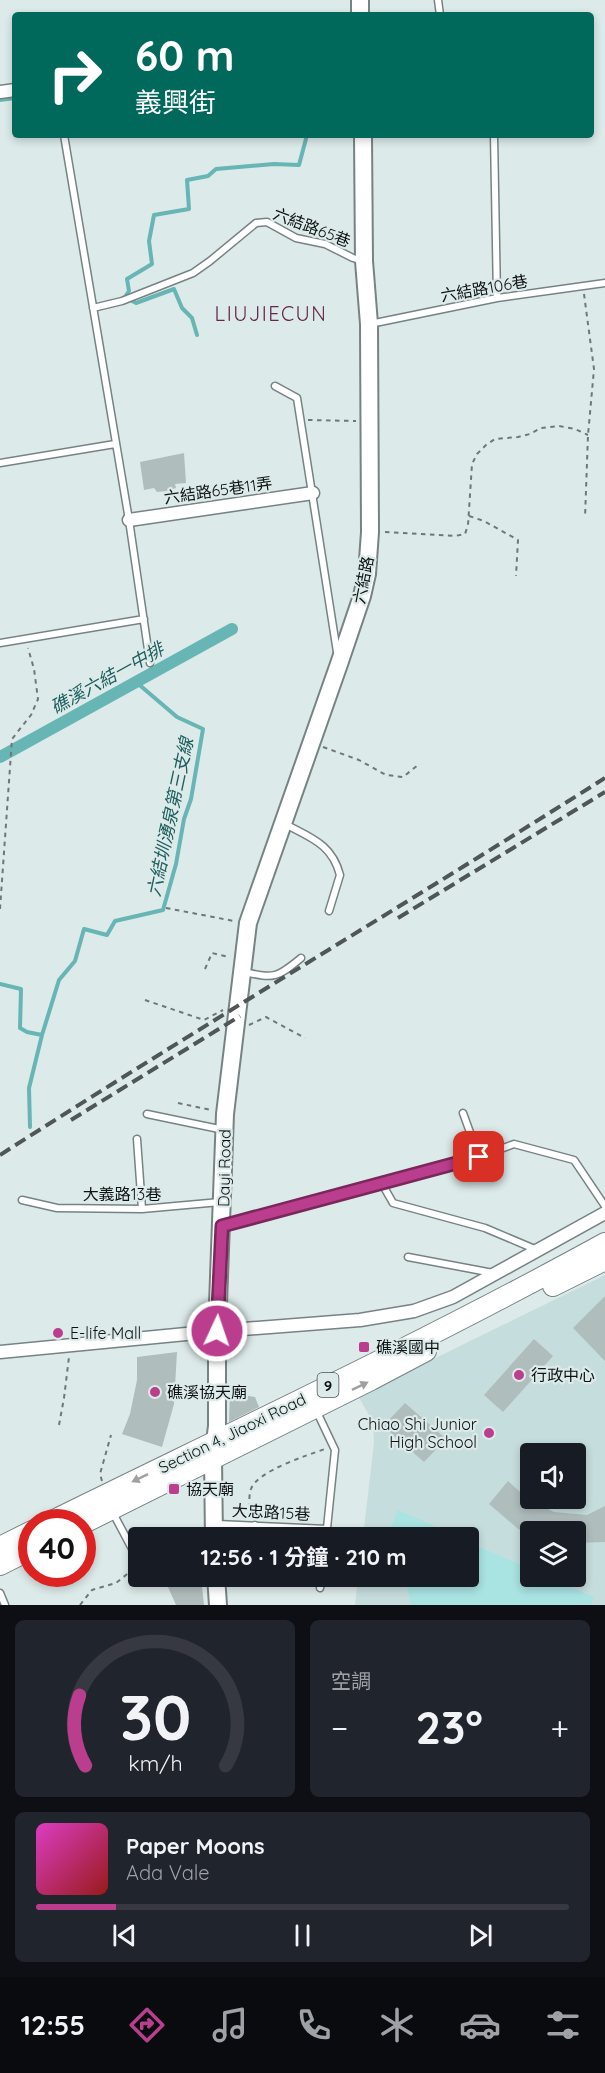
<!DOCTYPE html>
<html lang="zh-TW">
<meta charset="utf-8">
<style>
:root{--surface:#171b24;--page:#20242c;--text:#f1f3f6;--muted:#9ea1a6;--line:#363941;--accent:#bb3e8e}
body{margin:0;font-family:Quicksand,"Noto Sans TC",sans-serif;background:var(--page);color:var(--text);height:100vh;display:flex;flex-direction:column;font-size:22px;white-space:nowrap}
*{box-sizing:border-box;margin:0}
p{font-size:20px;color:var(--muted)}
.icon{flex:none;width:33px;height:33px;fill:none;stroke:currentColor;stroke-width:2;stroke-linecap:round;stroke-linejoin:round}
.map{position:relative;height:1605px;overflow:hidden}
.sheet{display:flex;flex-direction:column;gap:15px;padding:15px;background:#0d0f14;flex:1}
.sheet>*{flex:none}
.banner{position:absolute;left:12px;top:12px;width:582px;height:126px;border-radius:6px;box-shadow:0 3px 9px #0003;background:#00695c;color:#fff;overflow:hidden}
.buttons{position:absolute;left:520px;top:1443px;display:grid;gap:12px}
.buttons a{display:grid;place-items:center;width:66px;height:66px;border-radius:6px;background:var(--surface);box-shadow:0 3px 9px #0003;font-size:30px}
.speed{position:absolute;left:18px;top:1509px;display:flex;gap:12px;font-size:30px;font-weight:700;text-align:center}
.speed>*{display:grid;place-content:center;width:78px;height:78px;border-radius:50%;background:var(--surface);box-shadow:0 3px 9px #0003;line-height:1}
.speed .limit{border:9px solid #d22;background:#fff;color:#111}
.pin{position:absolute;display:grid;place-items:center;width:51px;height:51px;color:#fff;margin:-26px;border-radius:12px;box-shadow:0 3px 9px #0006}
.me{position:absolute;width:66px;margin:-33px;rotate:3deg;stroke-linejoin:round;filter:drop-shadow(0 0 4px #0008)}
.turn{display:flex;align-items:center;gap:21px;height:126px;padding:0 24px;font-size:27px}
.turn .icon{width:78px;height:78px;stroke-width:2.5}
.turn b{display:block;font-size:42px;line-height:51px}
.big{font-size:45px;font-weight:700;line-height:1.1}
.sheet .widget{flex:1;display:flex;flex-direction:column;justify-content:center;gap:9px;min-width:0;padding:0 21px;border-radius:9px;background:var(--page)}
.sheet .dial{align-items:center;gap:0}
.dial svg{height:156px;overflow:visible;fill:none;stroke:var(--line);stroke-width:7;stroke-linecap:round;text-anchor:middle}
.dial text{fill:var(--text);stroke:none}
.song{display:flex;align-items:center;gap:18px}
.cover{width:72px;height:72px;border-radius:9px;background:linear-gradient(135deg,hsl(310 70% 55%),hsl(0 70% 35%))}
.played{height:6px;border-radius:3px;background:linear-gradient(90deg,var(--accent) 15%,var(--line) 15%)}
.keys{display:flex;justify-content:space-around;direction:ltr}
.heat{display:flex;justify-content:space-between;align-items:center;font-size:33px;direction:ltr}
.sheet .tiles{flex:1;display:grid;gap:15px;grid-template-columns:1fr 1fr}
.widget:last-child{grid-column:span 2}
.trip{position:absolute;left:128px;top:1527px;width:351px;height:60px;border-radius:6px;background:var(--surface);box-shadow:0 3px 9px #0003;font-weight:700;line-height:60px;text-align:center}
.menu{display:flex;height:96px;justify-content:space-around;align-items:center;background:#090b0e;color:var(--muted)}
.menu .icon{width:42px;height:42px}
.menu .on{color:var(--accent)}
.menu b{font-size:27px;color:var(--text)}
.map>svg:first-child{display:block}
.built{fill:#c6dddd;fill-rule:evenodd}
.green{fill:#a9e3e2}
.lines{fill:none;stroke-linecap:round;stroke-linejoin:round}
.stream{stroke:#67b5b4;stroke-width:4}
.canal{stroke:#67b5b4;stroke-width:12}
.building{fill:#b0bdbd}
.lane-casing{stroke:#778383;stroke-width:9}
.street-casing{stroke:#778383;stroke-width:15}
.secondary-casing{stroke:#778383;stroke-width:20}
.primary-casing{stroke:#778383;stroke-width:22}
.path{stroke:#6f7877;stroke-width:2;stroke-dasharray:4.5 4.5;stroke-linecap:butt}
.lane{stroke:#fff;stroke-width:6}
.street{stroke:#fff;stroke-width:12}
.secondary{stroke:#fff;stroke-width:16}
.primary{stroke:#fff;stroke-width:20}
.rail{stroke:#4f5656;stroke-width:4;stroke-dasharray:12 6;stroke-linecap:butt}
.oneway{fill:#9fa0a0}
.route-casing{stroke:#7a285c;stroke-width:15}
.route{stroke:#bb3e8e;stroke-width:10}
.poi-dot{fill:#bb3e8e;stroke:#dceae9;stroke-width:2}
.labels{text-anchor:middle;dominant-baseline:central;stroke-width:4.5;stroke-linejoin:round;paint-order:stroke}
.shield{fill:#dceae9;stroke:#4c5352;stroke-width:1.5}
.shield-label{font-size:15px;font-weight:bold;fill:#0e1212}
.street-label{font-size:16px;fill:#0e1212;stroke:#dceae9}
.poi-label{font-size:16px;fill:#0e1212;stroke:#dceae9;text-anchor:start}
.water-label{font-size:18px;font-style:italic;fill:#1e5e5e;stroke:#dceae9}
.quarter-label{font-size:20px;letter-spacing:1.5px;fill:#63264c;stroke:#dceae9}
</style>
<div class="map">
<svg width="605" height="1605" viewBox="0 0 605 1605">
<rect width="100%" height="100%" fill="#dceae9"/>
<!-- built -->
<path class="built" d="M605,1275V1605H355L358,1577L468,1576V1538L363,1537L374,1443L373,1422L358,1396ZM531,1454H576V1498H531ZM531,1532H576V1576H531Z"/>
<!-- green -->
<path class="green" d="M398,1510L459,1537H408L390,1529Z
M468,1542L531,1569V1576L547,1577L594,1597L591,1605H411L407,1587L409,1577L468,1576Z"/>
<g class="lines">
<!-- stream -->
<path class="stream" d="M0,100L15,98
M197,335L192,318L182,308L174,289L136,303L125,297L129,291L127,279L152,264L149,241L154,215L189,209L187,180L208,176L216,169L274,164L299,165L307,135
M0,984L21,989L20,1028L27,1032L42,1035
M30,1127L29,1088L42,1035L59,980L75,961L84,929L107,935L115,921L163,910L176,864L184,819L191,799L203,729L177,717L136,682"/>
<!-- canal -->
<path class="canal" d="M0,757L232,629"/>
</g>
<!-- building -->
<path class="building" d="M184,453L186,483L175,484L176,488L167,491L157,492L154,488L144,490L140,462Z
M605,1296V1361L573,1328Z
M534,1339L553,1356L503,1412L484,1395Z
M177,1352L174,1404L162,1447L122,1434L130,1414L137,1380V1357Z
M230,1393L255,1397L259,1407L229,1422Z
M405,1403L446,1439L424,1462L383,1426Z
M508,1481L529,1500L554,1512L587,1515L605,1506V1542L576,1543V1532H531V1536L523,1533L489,1504Z
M163,1576H201L204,1605H176Z"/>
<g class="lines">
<!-- lane casing -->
<g class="lane-casing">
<path id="lane" d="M438,0L440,15
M64,135L129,520L150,663
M494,135L497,298
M93,308L122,301L193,273L210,261L256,223L267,222L296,238L325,244L353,258L363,261
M370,324L497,298L605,283
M275,386L297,398L337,652
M0,463L115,444
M0,643L144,619
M285,824C311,838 332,844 340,875L329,911
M243,972C274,978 276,979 301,958
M147,1114L224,1130
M137,1139L142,1209
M479,1157L514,1144L574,1160L605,1206
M381,1182L393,1203L485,1228L537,1250
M22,1200L57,1208L142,1209L220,1202
M224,1226L479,1157L463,1113
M408,1257L493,1273
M317,1412L335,1450L326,1538
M113,1513L138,1560
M217,1524L327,1529
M255,1525L257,1538
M261,1576V1577
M320,1588L322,1576
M0,1593L5,1605"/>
</g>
<!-- street casing -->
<g class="street-casing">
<path id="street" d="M0,92L15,90
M129,520L313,493
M0,1352L217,1331L360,1320L414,1311L453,1297L605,1213"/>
</g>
<!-- secondary casing -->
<g class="secondary-casing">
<path id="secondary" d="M360,15V0
M214,1538L213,1458L217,1426V1331L225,1114L248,923L339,664L362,596L367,574L370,532L369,324L364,261L363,135
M216,1576L218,1605"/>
</g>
<!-- primary casing -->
<g class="primary-casing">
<path id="primary" d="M553,1286L605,1260
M50,1522C235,1431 423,1343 605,1243
M82,1524L371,1380L426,1351
M0,1547L32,1531
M0,1565L32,1549"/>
</g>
<!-- path -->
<path class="path" d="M584,294L594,369L588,435L585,518
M308,420L356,421
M469,516L484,521L518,540L516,576
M385,532L455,536L465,534L468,525L472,464L477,454L486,445L495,439L518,437L530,434L541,428L559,426L575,429L588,435
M323,747L359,760L386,775L403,777L418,765
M166,908L234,921
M0,909L12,739L31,715L38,699L34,669L28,648
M205,969L212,953L229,957
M145,1000L204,1020L223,1010
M249,1025L266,1017L305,1038
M178,1103L211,1110
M59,1425L64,1398L69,1357
M102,1481L100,1474L111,1435
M250,1517C250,1509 248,1497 251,1489C257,1471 308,1455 325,1449
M80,1605L92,1590L116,1583L136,1567"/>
<!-- lane -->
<use href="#lane" class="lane"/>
<!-- street -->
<use href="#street" class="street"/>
<!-- secondary -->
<use href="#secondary" class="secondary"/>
<!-- primary -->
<use href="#primary" class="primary"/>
<!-- rail -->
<path class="rail" d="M398,918L605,792
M71,1120L240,1016
M0,1155C200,1027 404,905 605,778"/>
</g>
<!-- one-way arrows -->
<defs><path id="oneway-solid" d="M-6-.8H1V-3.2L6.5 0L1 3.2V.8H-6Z" transform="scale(1.5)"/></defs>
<g class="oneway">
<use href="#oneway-solid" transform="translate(360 1386) rotate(-26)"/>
<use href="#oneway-solid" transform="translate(140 1478) rotate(154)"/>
</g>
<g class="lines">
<!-- route casing -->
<g class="route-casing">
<path id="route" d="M217,1331L222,1226L479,1157"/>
</g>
<!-- route -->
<use href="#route" class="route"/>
</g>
<!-- markers -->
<g class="poi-dot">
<circle cx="58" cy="1333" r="6"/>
<rect x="358" y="1341" width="12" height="12" rx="3"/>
<circle cx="519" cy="1375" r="6"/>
<circle cx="155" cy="1392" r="6"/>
<circle cx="489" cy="1433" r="6"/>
<rect x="168" y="1483" width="12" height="12" rx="3"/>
</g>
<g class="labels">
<!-- shield labels -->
<rect class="shield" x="317.5" y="1373" width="21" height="24" rx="4.5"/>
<g class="shield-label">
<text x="328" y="1385">9</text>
</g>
<!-- street labels -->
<g class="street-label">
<text transform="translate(312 227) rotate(21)">六結路65巷</text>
<text transform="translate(484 288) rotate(-10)">六結路106巷</text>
<text transform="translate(218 490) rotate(-8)">六結路65巷11弄</text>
<text transform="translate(363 580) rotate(-79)">六結路</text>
<text transform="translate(224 1168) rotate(-89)">Dayi Road</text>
<text x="122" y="1194">大義路13巷</text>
<text transform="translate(232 1433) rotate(-26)">Section 4, Jiaoxi Road</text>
<text transform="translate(271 1512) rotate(3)">大忠路15巷</text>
</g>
<!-- poi labels -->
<g class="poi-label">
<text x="70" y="1333">E-life Mall</text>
<text x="376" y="1347">礁溪國中</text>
<text x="531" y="1375">行政中心</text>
<text x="167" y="1392">礁溪協天廟</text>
<text x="477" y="1424" text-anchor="end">Chiao Shi Junior<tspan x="477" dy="18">High School</tspan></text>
<text x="186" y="1489">協天廟</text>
</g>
<!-- water labels -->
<g class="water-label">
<text transform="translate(107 678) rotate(-29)">礁溪六結一中排</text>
<text transform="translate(170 817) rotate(-78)">六結圳湧泉第三支線</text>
</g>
<!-- quarter labels -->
<g class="quarter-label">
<text x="271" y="313">LIUJIECUN</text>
</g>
</g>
</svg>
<div class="buttons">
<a><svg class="icon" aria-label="sound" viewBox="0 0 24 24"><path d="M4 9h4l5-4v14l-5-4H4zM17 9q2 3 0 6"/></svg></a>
<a><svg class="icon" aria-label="layers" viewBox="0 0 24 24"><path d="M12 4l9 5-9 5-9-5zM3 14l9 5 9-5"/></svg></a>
</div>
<div class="speed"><div class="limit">40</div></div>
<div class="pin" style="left:479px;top:1157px;background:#d93025"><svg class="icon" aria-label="arrive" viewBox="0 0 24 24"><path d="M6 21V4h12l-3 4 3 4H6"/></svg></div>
<svg class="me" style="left:217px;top:1331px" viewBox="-20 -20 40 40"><circle r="17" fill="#bb3e8e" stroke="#fff" stroke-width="3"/><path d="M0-11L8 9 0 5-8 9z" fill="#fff"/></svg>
<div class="trip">12:56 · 1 分鐘 · 210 m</div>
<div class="banner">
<div class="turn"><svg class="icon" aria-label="right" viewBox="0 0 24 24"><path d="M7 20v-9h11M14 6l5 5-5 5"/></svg><div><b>60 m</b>義興街</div></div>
</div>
</div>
<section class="sheet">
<div class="tiles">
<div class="widget dial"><svg viewBox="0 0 100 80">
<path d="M14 69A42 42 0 1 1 86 69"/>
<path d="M14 69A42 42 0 0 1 11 33" stroke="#bb3e8e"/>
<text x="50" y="56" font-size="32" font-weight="700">30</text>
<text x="50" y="72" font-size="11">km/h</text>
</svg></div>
<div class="widget"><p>空調</p>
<div class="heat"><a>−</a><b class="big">23°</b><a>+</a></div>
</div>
<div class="widget">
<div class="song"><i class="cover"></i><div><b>Paper Moons</b><p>Ada Vale</p></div></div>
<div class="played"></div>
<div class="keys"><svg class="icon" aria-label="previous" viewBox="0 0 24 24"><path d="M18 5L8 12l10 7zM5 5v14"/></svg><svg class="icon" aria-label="pause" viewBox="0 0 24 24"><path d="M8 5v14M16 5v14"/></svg><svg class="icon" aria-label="next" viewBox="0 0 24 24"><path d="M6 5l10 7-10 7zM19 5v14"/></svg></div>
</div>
</div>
</section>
<nav class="menu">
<b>12:55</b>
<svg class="icon on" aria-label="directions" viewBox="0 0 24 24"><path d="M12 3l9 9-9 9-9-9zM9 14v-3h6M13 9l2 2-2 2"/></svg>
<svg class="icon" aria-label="music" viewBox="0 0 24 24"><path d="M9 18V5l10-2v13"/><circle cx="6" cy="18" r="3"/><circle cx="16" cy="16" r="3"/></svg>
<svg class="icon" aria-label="phone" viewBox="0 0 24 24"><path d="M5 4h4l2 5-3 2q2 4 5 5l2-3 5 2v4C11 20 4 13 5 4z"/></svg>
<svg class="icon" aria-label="climate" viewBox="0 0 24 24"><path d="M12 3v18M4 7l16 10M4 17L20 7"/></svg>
<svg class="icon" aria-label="car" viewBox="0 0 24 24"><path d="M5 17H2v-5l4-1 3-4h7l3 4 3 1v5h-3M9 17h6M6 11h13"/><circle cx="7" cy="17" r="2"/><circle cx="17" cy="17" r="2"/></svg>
<svg class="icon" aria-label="filters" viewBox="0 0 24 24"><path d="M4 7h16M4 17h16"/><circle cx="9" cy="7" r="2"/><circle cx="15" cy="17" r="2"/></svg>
</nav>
